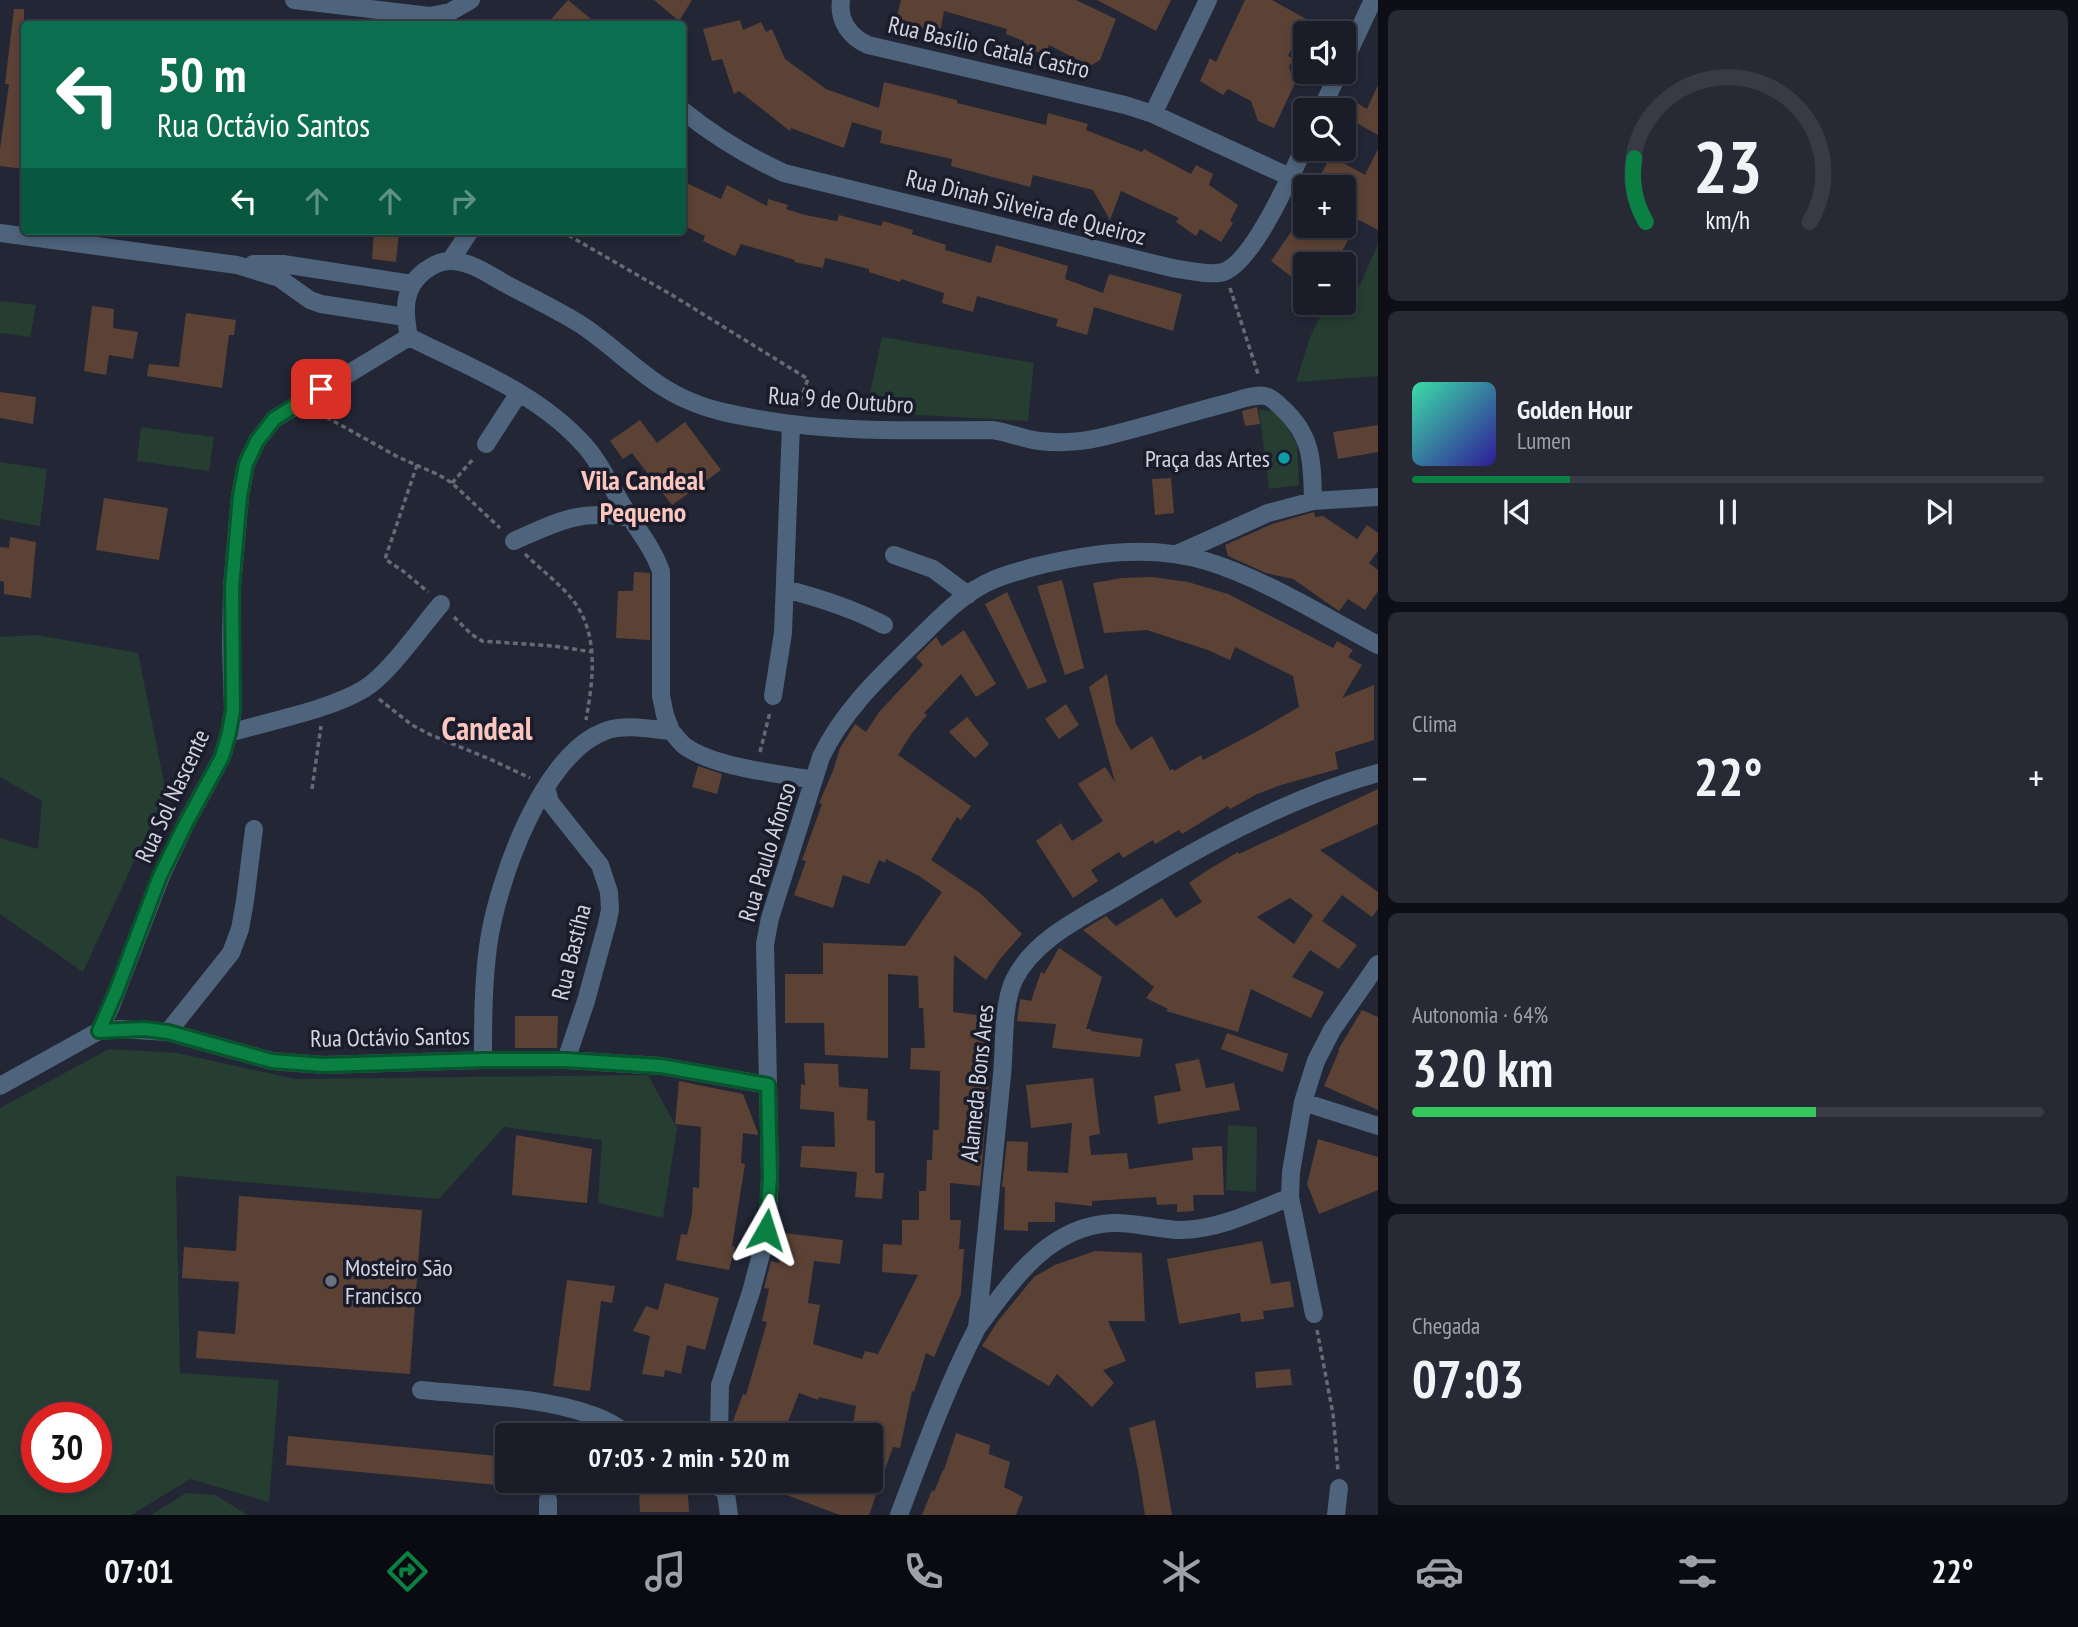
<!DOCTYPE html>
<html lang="pt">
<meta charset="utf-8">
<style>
:root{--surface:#1a1c28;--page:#272934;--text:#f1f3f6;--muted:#9fa1a8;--line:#383a45;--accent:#0b8043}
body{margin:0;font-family:"PT Sans Narrow",sans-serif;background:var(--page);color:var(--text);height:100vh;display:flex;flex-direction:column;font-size:26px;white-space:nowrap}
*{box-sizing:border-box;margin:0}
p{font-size:23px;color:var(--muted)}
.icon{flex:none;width:38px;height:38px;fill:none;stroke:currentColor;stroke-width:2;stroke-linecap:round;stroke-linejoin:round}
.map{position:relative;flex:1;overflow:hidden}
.drawer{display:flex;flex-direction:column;gap:10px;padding:10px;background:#0e0f16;width:700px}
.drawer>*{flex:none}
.banner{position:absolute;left:21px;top:21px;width:665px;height:214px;border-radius:7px;box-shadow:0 4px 10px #0003,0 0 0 2px var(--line);background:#0b6e4f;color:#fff;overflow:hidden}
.buttons{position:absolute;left:1293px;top:21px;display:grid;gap:14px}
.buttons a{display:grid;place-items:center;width:63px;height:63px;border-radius:7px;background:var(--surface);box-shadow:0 4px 10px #0003,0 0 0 2px var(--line);font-size:35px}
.speed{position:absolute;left:21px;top:1402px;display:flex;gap:14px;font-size:35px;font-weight:700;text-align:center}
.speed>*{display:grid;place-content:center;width:91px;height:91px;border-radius:50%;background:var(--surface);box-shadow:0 4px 10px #0003,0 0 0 2px var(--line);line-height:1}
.speed .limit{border:10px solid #d22;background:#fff;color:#111}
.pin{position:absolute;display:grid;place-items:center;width:60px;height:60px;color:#fff;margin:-30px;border-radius:14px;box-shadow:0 4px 10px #0006}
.me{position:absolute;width:77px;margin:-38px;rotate:6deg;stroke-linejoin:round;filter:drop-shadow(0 0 5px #0008)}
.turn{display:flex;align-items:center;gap:24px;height:147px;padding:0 21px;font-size:32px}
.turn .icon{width:91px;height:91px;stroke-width:2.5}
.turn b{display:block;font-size:49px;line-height:60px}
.lanes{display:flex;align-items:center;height:66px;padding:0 21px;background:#0003;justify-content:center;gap:35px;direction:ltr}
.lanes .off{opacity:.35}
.big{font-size:52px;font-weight:600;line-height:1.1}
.drawer .card{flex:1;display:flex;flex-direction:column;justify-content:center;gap:10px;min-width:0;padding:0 24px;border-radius:10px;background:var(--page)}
.drawer .dial{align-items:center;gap:0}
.dial svg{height:182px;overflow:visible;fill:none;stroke:var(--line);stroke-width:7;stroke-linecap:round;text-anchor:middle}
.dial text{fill:var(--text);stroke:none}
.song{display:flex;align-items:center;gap:21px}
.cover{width:84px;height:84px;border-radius:10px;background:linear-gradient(135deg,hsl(160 70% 55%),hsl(250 70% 35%))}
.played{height:7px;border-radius:4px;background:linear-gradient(90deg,var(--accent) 25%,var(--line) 25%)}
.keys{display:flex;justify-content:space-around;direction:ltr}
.heat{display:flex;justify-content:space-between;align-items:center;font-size:38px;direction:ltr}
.charge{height:10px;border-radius:5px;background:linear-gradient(90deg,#34c759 64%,var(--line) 0)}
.trip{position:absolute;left:495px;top:1423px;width:388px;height:70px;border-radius:7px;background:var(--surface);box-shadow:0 4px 10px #0003,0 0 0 2px var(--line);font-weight:600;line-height:70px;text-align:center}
.menu{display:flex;height:112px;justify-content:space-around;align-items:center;background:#0a0b10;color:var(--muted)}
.menu .icon{width:49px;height:49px}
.menu .selected{color:var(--accent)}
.menu b{font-size:32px;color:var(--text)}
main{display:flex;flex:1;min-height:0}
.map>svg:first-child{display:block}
.green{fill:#263d31;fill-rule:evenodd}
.building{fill:#5c4235;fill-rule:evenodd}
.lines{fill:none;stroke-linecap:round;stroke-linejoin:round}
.path{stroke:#666976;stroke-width:3.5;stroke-dasharray:5 3.5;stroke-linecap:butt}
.minor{stroke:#4e647c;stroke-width:18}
.route-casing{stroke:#07532c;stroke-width:18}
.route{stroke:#0b8043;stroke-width:12}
.culture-dot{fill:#0f9aa8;stroke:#1a1c2b;stroke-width:2.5}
.worship-dot{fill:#6b7280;stroke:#1a1c2b;stroke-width:2.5}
.labels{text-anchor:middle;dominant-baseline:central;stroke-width:7;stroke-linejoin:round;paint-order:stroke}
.street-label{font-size:24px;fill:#d2d4de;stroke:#1a1c2b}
.poi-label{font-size:24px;fill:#d2d4de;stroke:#1a1c2b;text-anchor:end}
.quarter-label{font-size:28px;font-weight:bold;fill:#fac6be;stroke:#1a1c2b}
.district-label{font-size:32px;font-weight:bold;fill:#fac6be;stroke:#1a1c2b}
</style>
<main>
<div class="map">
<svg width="1378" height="1515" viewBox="0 0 1378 1515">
<rect width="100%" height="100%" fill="#232635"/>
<!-- green -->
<path class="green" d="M1378,244V376L1296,382L1310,337L1327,303H1344V293L1359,287Z
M0,301L36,305L30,337L0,333Z
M882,337L1034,363L1028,421L866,412Z
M1259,410L1279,411L1297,445L1299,485L1269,489Z
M141,427L214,437L209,471L137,461Z
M0,462L47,469L40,526L0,519Z
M37,635L138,653L166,792L83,972L0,914V838L38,849L42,801L0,777V637Z
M109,1049L177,1053L295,1079L648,1075L677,1128L663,1218L598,1203L602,1140L504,1127L439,1199L176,1176L180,1373L279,1380L269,1502L190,1479L131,1515H0V1108ZM37,1418H96V1477H37Z
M1228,1125L1257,1127L1256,1192L1226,1190Z
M186,1493L215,1495L248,1515H151Z"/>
<!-- building -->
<path class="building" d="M568,0L597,24H547Z
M654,0H692L679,21Z
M901,0H1076L1116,19L1100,60L1090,66L1049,45L1046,55L1023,47L1024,41L1006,34L1007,29L944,11L940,33L896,20Z
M1097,0H1171L1156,31Z
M1245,0H1272L1306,19L1288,56L1293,59L1289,67L1295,83L1274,128L1258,121L1251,101L1228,89L1223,95L1200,81L1210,58L1216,62Z
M14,9H24V169L0,166V149L9,84H5Z
M740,20L743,30L761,22L766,32L772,29L785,59L826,89L879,108L884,82L957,100V103L1046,125L1048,113L1088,124L1086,130L1142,152L1144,149L1191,174L1196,165L1213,174L1209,185L1238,205L1230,221L1233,223L1221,242L1200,229L1196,236L1176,222L1179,218L1121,191L1110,220L1093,190L1033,175L1030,187L951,166L952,159L880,143L882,131L852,122L844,148L791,128L790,131L739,91L734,94L722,59L712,61L703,29Z
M1378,85V135L1344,116V110H1340L1347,97L1367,109Z
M1378,149V230L1359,220L1335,264H1306V288L1271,261L1295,226H1344V187H1314L1331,156L1365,175Z
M682,181L721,199L727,185L767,206L768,199L788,205L786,209L805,215L837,221L839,215L881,226L883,221L913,230L912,234L946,245L945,250L991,263L996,245L1068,266L1065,279L1103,293L1109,274L1182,294L1173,331L1094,307L1087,335L1056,326L1058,319L977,296L973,312L942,303L944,293L901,279L900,282L869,272V269L825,258L823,268L794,262L795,260L741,244L735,256L703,241L705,236L682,225Z
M374,231H399L396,262L372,259Z
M92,306L114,309L113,328L138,332L133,359L109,355L106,375L84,371Z
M186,313L236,320L234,335H229L222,388L147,376L149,364L179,367Z
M0,392L36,397L33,424L0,418Z
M1257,407L1260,424L1245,426L1242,411Z
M640,420L657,443L685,422L721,470L672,505L632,453L623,459L610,441Z
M1378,425V452L1338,459L1333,432Z
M1171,478L1174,513L1155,515L1152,479Z
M104,498L168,508L159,560L96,550Z
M1314,512L1315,517L1323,516L1357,539L1367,525L1378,533V551L1369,563L1378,570V591L1365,610L1348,599L1339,611L1293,579L1266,573L1228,556L1225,545L1272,524Z
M10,537L36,542L31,598L4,594V582L0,581V547L9,548Z
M634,572L650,573V640L616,638L618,591H633Z
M1152,577L1188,582L1228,594L1333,648L1337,641L1353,650L1348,657L1362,665L1342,698L1374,685V740L1335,752L1338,769L1281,785L1257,794L1230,809L1228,806L1182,834L1179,830L1155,844L1153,840L1123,858L1119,852L1091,870L1098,881L1073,898L1036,841L1061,823L1072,841L1103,821L1078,784L1105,767L1115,782L1089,687L1107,674L1116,724L1131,750L1152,736L1170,770L1173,769L1174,771L1201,755L1203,760L1256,732L1299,707L1293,676L1235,647L1230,660L1208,650L1147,630L1104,633L1093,583L1122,578Z
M1062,580L1084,668L1065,675L1037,586Z
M1007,592L1047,682L1028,689L985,604Z
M964,630L996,684L976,697L961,674L924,713L927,715L912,733L898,755L971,806L961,820L957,817L931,860L980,893L1022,934L1000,959L986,980L954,955L953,1012L992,1017L991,1043H974V1080H989L980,1186L950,1183V1220H961L959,1249H964L961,1294L934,1357L926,1353L914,1392L912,1391L900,1448L893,1447L869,1515H840L752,1482V1480H872V1435H851L856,1406L819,1397L818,1400L799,1393L783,1435H766L733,1421L743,1394L746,1395L767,1322L762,1321L769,1289L764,1288L771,1261L779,1263L783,1233L843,1240L840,1264L814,1261L808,1303L820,1305L813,1344L862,1359L865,1351L878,1354L918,1275L882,1272L883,1244L902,1245V1220H919V1191H926L927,1160H932L933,1130H939L940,1071L910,1069L911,1048H925L923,1008H919L918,976L888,974V1058L825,1055L824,1023H785V974H823V943L905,946L942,892L919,876L886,859L885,863L879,860L869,884L843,875L833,908L794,895L806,861L802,860L822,804L819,803L833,771L840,748L855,724L866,732L879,712L923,665L916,657L936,637L942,646Z
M1066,704L1079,725L1059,739L1045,719Z
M967,717L989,744L975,758L949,732Z
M698,766L722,774L717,794L692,787Z
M1378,789V824L1320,850L1378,892V909L1372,917L1342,895L1322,921L1357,945L1339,969L1310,950L1292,977L1324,992L1311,1018L1251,989L1238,1032L1166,1011L1168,1009L1146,998L1154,987L1083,930L1106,916L1116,926L1162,898L1176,918L1202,902L1189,883L1208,870L1238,852L1239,854ZM1290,898L1313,915L1294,944L1257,917Z
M1059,948L1102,977L1086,1029H1091V1031L1143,1039L1140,1057L1052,1048L1056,1024L1017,1021L1020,999L1031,1001L1041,972L1044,974Z
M1362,1010L1378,1017V1110L1324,1086L1339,1051L1338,1050Z
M515,1016H558L557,1048H515Z
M1227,1033L1288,1054L1283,1072L1221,1049Z
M1199,1059L1206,1088L1234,1083L1240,1110L1158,1124L1154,1096L1181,1091L1175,1064Z
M804,1063L838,1064L839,1087L868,1089L867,1120L875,1121V1173H884L882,1199L855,1197L857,1172L800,1167L802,1146L835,1147L834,1112L800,1109L801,1084L805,1085Z
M1093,1078L1100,1134L1089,1136L1091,1155L1127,1153L1129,1169L1193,1160L1192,1148L1222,1146L1224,1195H1193L1194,1211L1177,1212V1204L1157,1205L1156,1197L1092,1201V1206L1055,1202V1222H1028V1231L1004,1230L1005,1187H1002L1007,1141L1028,1142L1027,1171L1068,1173L1072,1123L1031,1128L1026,1085Z
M679,1081L743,1094L758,1133V1135L743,1133L741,1163L745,1164L732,1246L735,1247L729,1270L676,1260L681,1234L687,1235L692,1214L693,1187L699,1188L701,1127L675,1124Z
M516,1135L592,1149L587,1203L512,1195Z
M1318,1139L1378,1157V1190L1319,1214L1307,1184Z
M239,1196L422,1210L410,1374L196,1358L198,1331L235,1334L239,1282L182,1278L184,1247L236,1251Z
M1262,1241L1271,1284L1290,1281L1294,1307L1263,1311L1264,1319L1241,1322L1240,1313L1179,1324L1167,1259Z
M1095,1251L1142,1253L1145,1321H1108L1126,1361L1103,1370L1114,1383L1092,1407L1057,1374L1049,1386L982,1346L998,1321L1034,1277L1055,1265Z
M567,1280L615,1286L612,1303L601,1301L590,1391L553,1386Z
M665,1283L719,1298L705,1350L687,1345L681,1374L665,1370L664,1377L642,1374L650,1336L633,1331L646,1306L658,1310Z
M1290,1369L1292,1385L1256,1388L1255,1372Z
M1155,1420L1164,1468L1172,1515H1145L1138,1470L1129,1428Z
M956,1433L990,1445L989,1454L1010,1462L1004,1487L1023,1497L1016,1515H922L932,1490L934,1492L943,1470H944Z
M288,1436L508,1457V1486L286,1465Z
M666,1488L683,1489V1495H688L689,1512H640L639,1492H665Z"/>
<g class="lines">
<!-- path -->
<path class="path" d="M561,231L672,295L808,379L798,406
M1230,288L1259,377
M319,413L398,457L439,475L452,483L500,528
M417,465L385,559L403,571L428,592
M452,483L474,458
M525,554C540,569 559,583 572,599C600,634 593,680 586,720
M454,617L471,634L482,641L553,646L593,652
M379,699L412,725L431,735L492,760L530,778
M760,752L770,712
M312,789L321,726
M1317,1330L1333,1414L1338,1471"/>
<!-- minor -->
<path class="minor" d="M294,0L430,16L450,12L471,0
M841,0C838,21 850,37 868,45L1125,105L1153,114L1290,177
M1344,62L1373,0
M682,110C714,136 747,156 784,173L1172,268C1186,270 1213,277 1226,271C1255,257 1291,175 1306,144
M1321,110L1339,72
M1153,114L1208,0
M0,233L237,265L279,278L310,300L321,304L405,317
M450,261L470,231
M253,264H283L412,284
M409,337C404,312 402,287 426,270C433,265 442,261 450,261C470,261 488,274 504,283C530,297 558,310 583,326C620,351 649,385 692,402C713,411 736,415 759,419C836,433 914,430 992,430C1008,432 1023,439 1039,441C1057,443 1080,442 1098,438C1142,428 1184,414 1228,403C1238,400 1254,394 1265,396C1271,397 1278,404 1282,408C1313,436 1312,462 1313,501
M409,337C471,368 540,394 586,447C601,464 611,487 623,506C636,528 652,546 661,571V696L665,715L671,731
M486,444L519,393
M514,541C559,521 579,509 630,518
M1177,554L1268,513L1313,501L1378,497
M894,555L933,569L968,595
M785,589C820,598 852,608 884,625
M773,696L783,633L791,425
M229,733C270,721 329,710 364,689C389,674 421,627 441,604
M546,788L550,802L600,865L609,892L610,910L607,924L586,1001L566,1060
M99,1031L111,1006L161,876L186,823L222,757L229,733L233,710L231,645L232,587L240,496L246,464L257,441L274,419L409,337
M168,1032L231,953L240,929L245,901L254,829
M483,1060C483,1022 483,985 488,947C496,885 542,751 608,730C628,724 650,729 671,731C676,736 680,743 686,747C717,768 777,773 814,780
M0,1086L99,1031L120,1029L168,1032L272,1061L324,1065L483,1060H566L661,1066L768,1085
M1303,1102L1378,1126
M1314,1314L1290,1197L1291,1172L1303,1102L1316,1061L1332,1030L1378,964
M977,1328C1012,1281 1048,1226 1112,1223C1136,1222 1159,1230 1182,1230C1220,1229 1256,1211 1290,1197
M421,1390C478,1396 538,1396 592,1415C606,1419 618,1428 631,1435
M719,1435L720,1385L751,1292L763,1247L768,1213L770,1178L765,944L770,918L821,757C842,713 876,680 911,646C936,622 960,594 993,580C1006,574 1020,571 1033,567C1089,553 1150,544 1206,561C1263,578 1325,617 1378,645
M707,1480L725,1491
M724,1480L729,1515
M548,1515V1500
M899,1515C923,1452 946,1388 977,1328C985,1243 994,1159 1002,1075C1005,1046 1002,1006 1014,980C1034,939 1083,917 1120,895C1201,846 1287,798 1378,773
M1336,1515L1339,1488"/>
</g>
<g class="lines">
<!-- route casing -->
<g class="route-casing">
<path id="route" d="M321,389L274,419L257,441L246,464L240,496L232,587L233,710L229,733L222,757L186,823L160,876L116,992L99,1031L144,1029L168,1032L272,1061L324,1065L483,1060H566L661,1066L768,1085L770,1178L766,1230"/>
</g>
<!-- route -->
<use href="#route" class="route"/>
</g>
<!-- markers -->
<circle class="culture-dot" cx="1284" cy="458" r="7"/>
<circle class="worship-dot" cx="331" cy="1281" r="7"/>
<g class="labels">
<!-- street labels -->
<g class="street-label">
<text transform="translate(989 47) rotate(13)">Rua Basílio Catalá Castro</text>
<text transform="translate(1026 207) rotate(14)">Rua Dinah Silveira de Queiroz</text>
<text transform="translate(841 400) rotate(4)">Rua 9 de Outubro</text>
<text transform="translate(172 796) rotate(-65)">Rua Sol Nascente</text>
<text transform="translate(767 852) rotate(-73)">Rua Paulo Afonso</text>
<text transform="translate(571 952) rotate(-76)">Rua Bastíha</text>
<text transform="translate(390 1037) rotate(-1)">Rua Octávio Santos</text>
<text transform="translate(977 1083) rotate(-84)">Alameda Bons Ares</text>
</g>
<!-- poi labels -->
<g class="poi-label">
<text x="1270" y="458">Praça das Artes</text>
<text x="345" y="1267" text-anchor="start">Mosteiro São<tspan x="345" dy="28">Francisco</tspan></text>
</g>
<!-- quarter labels -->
<g class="quarter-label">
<text x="643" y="479">Vila Candeal<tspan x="643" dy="32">Pequeno</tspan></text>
</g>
<!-- district labels -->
<g class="district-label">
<text x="487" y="728">Candeal</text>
</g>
</g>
</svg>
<div class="buttons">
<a><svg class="icon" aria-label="sound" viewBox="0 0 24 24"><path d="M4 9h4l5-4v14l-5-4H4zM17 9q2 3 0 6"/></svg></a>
<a><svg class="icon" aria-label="search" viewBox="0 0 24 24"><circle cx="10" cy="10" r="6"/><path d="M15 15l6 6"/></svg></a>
<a>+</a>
<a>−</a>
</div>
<div class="speed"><div class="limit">30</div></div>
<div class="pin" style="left:321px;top:389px;background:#d93025"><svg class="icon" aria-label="arrive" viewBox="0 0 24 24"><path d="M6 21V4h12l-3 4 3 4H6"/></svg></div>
<svg class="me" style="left:766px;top:1230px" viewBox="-20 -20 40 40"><path d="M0-17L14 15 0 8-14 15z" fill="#0b8043" stroke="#fff" stroke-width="4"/></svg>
<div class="trip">07:03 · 2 min · 520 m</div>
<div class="banner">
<div class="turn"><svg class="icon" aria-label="left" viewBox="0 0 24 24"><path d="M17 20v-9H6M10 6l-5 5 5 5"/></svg><div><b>50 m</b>Rua Octávio Santos</div></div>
<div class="lanes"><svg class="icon" aria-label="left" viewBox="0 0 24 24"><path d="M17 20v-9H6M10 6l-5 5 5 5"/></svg><svg class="icon off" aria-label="ahead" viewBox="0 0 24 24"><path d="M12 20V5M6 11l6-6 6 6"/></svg><svg class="icon off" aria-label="ahead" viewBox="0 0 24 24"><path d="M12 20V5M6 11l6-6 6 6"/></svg><svg class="icon off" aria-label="right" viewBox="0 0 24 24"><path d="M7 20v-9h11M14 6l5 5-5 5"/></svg></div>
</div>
</div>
<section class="drawer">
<div class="card dial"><svg viewBox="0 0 100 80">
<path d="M14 69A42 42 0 1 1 86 69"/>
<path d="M14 69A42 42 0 0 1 9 41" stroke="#0b8043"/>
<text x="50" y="56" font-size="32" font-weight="700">23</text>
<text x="50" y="72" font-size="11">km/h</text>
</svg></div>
<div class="card">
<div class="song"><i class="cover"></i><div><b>Golden Hour</b><p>Lumen</p></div></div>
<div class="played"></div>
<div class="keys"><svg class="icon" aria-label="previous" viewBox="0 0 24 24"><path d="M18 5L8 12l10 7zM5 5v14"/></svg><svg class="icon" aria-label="pause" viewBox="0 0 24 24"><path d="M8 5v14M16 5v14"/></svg><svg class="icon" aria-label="next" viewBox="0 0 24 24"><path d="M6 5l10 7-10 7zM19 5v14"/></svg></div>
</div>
<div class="card"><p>Clima</p>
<div class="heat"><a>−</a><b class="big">22°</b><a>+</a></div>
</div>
<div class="card"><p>Autonomia · 64%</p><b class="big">320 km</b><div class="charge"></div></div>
<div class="card"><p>Chegada</p><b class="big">07:03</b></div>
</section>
</main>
<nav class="menu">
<b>07:01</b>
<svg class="icon selected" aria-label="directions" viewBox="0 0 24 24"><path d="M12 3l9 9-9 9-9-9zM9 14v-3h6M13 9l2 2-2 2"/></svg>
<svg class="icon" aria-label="music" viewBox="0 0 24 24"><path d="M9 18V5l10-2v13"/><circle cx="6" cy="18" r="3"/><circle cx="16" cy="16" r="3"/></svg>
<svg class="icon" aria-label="phone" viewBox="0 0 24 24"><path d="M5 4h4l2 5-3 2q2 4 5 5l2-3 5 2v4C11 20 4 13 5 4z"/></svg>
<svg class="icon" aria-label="climate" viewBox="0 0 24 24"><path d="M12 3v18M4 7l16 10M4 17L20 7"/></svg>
<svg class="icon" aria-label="car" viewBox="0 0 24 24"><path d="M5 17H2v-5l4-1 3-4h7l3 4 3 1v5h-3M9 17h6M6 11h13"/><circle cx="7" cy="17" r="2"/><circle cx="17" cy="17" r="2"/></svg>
<svg class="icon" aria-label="filters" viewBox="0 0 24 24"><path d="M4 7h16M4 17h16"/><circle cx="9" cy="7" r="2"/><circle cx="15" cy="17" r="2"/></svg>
<b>22°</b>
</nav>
